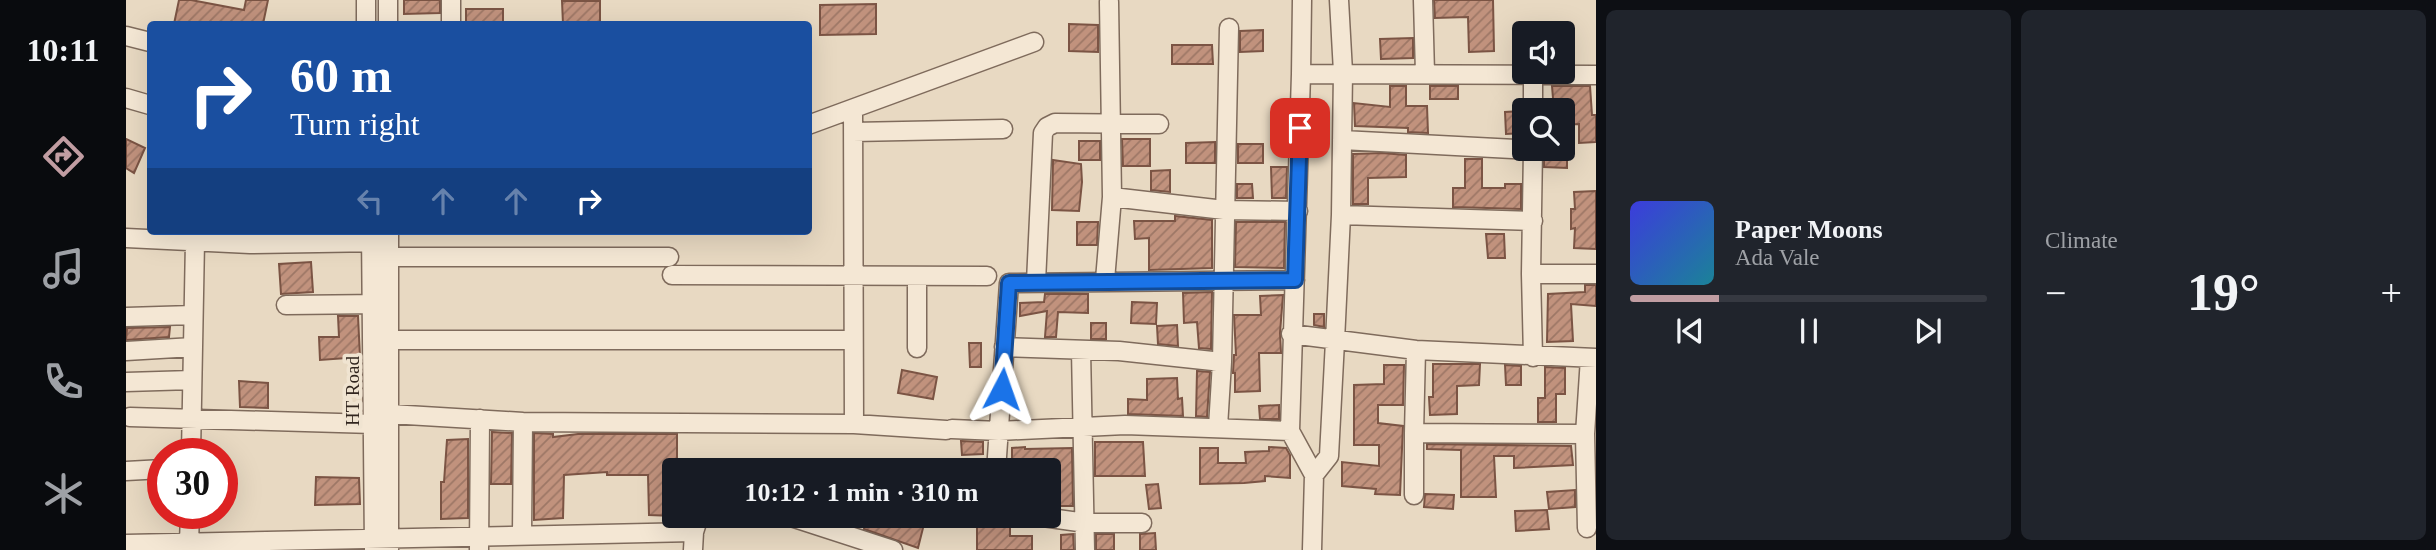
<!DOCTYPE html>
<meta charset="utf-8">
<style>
:root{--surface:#171b24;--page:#20242c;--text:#f1f3f6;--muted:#9ea1a6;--line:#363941;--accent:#c19da2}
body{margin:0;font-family:"Times New Roman",serif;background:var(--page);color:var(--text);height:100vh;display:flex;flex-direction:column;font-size:26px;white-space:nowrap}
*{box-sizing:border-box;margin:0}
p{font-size:23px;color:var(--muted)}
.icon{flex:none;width:38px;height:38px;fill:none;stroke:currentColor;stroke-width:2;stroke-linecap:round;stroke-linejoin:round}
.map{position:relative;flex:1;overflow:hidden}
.side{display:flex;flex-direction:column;gap:10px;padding:10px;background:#0d0f14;width:840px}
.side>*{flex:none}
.top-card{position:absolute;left:21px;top:21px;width:665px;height:214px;border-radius:7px;box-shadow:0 7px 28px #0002;background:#1a4fa0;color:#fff;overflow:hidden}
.tools{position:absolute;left:1386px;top:21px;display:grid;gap:14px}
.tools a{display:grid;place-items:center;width:63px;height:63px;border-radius:7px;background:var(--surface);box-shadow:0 7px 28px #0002;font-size:35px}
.speed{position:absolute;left:21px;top:438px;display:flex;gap:14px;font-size:35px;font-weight:700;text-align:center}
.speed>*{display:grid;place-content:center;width:91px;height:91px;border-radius:50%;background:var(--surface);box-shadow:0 7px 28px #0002;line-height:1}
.speed .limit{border:10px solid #d22;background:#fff;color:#111}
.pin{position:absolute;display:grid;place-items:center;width:60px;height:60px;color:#fff;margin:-30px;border-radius:14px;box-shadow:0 4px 10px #0006}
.me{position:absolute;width:77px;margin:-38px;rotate:4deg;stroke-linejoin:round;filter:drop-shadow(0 0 5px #0008)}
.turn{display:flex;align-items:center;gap:24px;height:147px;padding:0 28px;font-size:32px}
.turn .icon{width:91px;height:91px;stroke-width:2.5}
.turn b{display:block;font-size:49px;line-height:60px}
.lanes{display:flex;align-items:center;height:66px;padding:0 28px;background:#0003;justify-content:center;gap:35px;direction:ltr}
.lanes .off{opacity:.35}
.big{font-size:52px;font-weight:800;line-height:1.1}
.side .card{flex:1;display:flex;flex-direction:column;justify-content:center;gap:10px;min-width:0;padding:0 24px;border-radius:10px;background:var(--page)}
.song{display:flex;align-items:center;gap:21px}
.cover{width:84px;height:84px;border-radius:10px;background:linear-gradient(135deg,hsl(240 70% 55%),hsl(190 70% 35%))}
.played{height:7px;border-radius:4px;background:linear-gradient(90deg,var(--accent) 25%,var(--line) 25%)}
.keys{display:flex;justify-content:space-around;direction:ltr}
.heat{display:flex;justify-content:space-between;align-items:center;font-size:38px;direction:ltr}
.side .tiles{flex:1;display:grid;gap:10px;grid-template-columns:repeat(2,1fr)}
.trip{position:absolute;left:536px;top:458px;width:399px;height:70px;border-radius:7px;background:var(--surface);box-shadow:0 7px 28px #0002;font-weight:800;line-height:70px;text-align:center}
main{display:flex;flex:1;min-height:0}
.dock{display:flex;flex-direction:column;width:126px;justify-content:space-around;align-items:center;background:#090b0e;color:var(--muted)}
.dock .icon{width:49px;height:49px}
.dock .active{color:var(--accent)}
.dock b{font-size:32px;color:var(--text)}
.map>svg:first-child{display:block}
.building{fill:url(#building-hatch);stroke:#7b5444;stroke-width:2}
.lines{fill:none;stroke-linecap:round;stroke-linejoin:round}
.minor-casing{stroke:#7f6b5c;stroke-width:21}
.minor{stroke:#f4e7d4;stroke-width:18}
.route-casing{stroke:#114b97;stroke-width:18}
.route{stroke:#1a73e8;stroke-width:12}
.labels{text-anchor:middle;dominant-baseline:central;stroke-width:7;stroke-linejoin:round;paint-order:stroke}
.street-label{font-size:19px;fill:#31251e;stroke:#f0e4d1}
</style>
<main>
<nav class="dock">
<b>10:11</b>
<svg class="icon active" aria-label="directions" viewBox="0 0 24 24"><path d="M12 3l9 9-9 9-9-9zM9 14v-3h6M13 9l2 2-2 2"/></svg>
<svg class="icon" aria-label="music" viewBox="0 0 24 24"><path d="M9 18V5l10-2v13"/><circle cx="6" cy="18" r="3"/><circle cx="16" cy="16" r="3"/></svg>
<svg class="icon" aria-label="phone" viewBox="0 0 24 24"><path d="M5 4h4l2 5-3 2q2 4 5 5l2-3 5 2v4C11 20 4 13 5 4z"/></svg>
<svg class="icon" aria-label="climate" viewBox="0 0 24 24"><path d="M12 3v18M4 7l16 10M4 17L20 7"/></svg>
</nav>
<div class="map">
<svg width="1470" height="550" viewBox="0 0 1470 550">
<defs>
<pattern id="building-hatch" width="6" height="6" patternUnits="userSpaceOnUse" patternTransform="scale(1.75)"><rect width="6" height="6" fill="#c1927d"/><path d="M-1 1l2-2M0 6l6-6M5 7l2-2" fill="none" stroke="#9d7766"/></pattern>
</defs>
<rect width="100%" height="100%" fill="#e8d9c2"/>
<!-- building -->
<path class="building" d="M53,0H65L118,10L120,0H142L137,24H48Z
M278,0H314V13L278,14Z
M1308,0H1367L1368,51L1343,52L1342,17L1309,18Z
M436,1H474V24H437Z
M750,4V34L694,35V5Z
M340,9H377V24H340Z
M943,24L972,25V52L943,51Z
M1137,30V51L1114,52V31Z
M1287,38V58L1255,59L1254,39Z
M1046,45H1086L1087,64H1046Z
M1264,86H1280V106H1301L1302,133L1282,132V128L1229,126L1228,103L1264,107Z
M1304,86H1332V99H1304Z
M1426,86H1464L1466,115H1470V142L1453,143V124L1437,125V110H1428Z
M1396,111L1398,117V133L1380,134L1379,112Z
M0,139L19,148L8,173L0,168Z
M996,139H1024V166H997Z
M953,141H974V160H953Z
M1089,142V163H1060V143Z
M1112,144H1137V163H1112Z
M1418,149H1441V168L1418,167Z
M1256,153L1280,155V177L1242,178V204H1227V154Z
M1339,159H1356V188H1379V184H1395V209L1327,207V188H1339Z
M927,160L955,164L956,182L953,211L926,210Z
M1145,167H1161L1160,198H1146Z
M1044,170V192L1025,190V171Z
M1111,184H1126L1127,198H1111Z
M1470,191V249L1448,248L1449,228L1445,229V209H1449L1448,192Z
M1049,216L1086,220V268L1023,270V238L1009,239L1008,221H1049Z
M951,222H972L971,245H951Z
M1110,222H1159L1158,268L1109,267Z
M1360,234H1378L1379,258H1362Z
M185,262L187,292L155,294L153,264Z
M1459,285H1470V306L1445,304L1447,341L1421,342L1422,294L1459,292Z
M1086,292L1085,349L1073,348L1071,322L1058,323L1057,293Z
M919,294H962V313L932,312L930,337H919L921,311L894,316V303L918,302Z
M1157,295L1154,333L1155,353H1133L1134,391L1109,392V373H1107L1108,355H1110L1108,315H1135L1134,296Z
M1006,302L1031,303L1030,324L1005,323Z
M1188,314H1198V327L1188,325Z
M212,316H232L234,357L194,360L193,337H213Z
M965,323H980V339H965Z
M1051,325L1052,346L1032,344L1031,326Z
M44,327L43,337L0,340L1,328Z
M843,343H855V367H844Z
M1307,364H1354L1353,385L1331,386V414L1304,415L1303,397H1307Z
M1258,365H1278L1277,405H1252V423L1277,426L1274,495L1249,494L1250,489L1216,486V462L1253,466V445H1228V385L1258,384Z
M1379,365L1395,366V385H1380Z
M1419,367L1439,368V394H1430V422H1412V398H1419Z
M776,370L811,377L807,399L772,393Z
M1071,371L1084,372L1081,417L1070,416Z
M1051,378L1052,399L1056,398L1057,416L1002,414V399L1021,400V379Z
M113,381L142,383V408L114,407Z
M1153,405V419H1134L1133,406Z
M366,432L386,433L385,484H365Z
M408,433L427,434V437L452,434H551V463H548V516L523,515L522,475H481V472L438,475L437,518L408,520Z
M342,439V518L315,519V482H318L321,440Z
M835,441L857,442V454L836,455Z
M969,442H1017L1019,476H969Z
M1301,444L1445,446L1447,465L1388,468V456H1368L1370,497H1335V450L1301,449Z
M899,447V449L946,448L947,506H923L922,471H886V448Z
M1143,447L1160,448L1164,455V478L1139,476V481L1118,483L1074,484V448H1092V463H1120L1119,452L1143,451Z
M190,477L233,478L234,504L189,505Z
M1032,484L1035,508L1023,509L1020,485Z
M1449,490V507L1423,509L1421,492Z
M1299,494L1328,495L1327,509L1298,507Z
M1421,510L1423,529L1390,531L1389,511Z
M740,516H800L792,548L738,529Z
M869,522H884V536H906V550H851V526H869Z
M1029,533L1030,550H1014V534Z
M947,534L948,550H935V535Z
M970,534H988V550H970Z"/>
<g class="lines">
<!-- minor casing -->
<g class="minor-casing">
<path id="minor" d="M240,0V24
M262,0V24
M325,0V24
M1297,0L1299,73
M0,36L24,42
M1175,74L1176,0
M1407,75V110
M0,98L24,105
M727,110L728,424
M682,125L908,42
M727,132L877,129
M1216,140L1407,150
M1407,149L1405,274L1407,357
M986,197L1098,210L1172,211
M1215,215L1407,221
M245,231L248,549
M263,231V550
M0,238L124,244L255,242
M263,257H543
M1405,274H1470
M546,275L861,276
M791,276V348
M979,280L986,197L983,2
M910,282L917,133L921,127L929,123L1033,124
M160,305L256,304
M0,317L67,315
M1165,334L1290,350L1470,358
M247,340H727
M878,347L993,351L1096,362
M955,350L959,550
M1290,350L1288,433L1459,434
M0,351L67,347
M0,382L66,380
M4,417L247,424L264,414L397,422L728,424L820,430
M1092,427L1096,362L1103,28
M826,429L873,431L999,425L1164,431
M1288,433V495
M65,453L69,241
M0,471L37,469
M870,471L883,283L1169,280
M1188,475L1203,456L1209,341L1215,215L1217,72L1213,0
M662,516L767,550
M910,516L960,523H1016
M1461,528L1459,434L1464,358
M396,534L397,422
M63,543L64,513
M0,544L568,532
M353,550L354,419
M567,550L568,532L573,516
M1186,550L1188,475L1164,431L1175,74L1470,75"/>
</g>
<!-- minor -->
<use href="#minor" class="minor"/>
</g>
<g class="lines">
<!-- route casing -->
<g class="route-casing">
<path id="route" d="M876,389L883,283L1169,280L1174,128"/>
</g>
<!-- route -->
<use href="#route" class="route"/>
</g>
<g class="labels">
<!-- street labels -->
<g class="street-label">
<text transform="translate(226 391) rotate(-90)">HT Road</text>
</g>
</g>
</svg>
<div class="tools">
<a><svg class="icon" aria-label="sound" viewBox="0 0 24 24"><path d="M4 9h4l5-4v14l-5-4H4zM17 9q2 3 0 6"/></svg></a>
<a><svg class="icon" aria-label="search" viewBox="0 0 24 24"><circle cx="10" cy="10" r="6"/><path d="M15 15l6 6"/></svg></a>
</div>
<div class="speed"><div class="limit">30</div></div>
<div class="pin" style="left:1174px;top:128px;background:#d93025"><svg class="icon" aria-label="arrive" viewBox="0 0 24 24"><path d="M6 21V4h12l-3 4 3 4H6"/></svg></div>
<svg class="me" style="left:876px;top:389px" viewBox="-20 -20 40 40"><path d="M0-17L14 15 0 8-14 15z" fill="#1a73e8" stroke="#fff" stroke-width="4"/></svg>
<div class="trip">10:12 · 1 min · 310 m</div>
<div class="top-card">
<div class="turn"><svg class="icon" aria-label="right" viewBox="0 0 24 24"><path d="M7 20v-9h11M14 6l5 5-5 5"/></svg><div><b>60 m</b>Turn right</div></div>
<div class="lanes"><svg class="icon off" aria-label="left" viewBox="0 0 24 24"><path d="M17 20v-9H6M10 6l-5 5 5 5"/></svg><svg class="icon off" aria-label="ahead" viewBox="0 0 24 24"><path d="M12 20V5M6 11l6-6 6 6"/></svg><svg class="icon off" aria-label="ahead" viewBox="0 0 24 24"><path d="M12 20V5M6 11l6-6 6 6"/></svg><svg class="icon" aria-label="right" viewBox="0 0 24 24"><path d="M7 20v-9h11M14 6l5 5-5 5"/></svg></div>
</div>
</div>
<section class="side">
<div class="tiles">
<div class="card">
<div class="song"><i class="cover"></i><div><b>Paper Moons</b><p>Ada Vale</p></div></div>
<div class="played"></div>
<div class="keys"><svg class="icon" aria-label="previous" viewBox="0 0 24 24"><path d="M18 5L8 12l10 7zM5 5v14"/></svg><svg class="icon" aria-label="pause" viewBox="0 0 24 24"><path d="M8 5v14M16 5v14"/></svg><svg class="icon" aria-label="next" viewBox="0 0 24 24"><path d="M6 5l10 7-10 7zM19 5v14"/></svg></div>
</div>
<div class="card"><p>Climate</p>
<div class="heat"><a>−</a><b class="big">19°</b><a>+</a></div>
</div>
</div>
</section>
</main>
